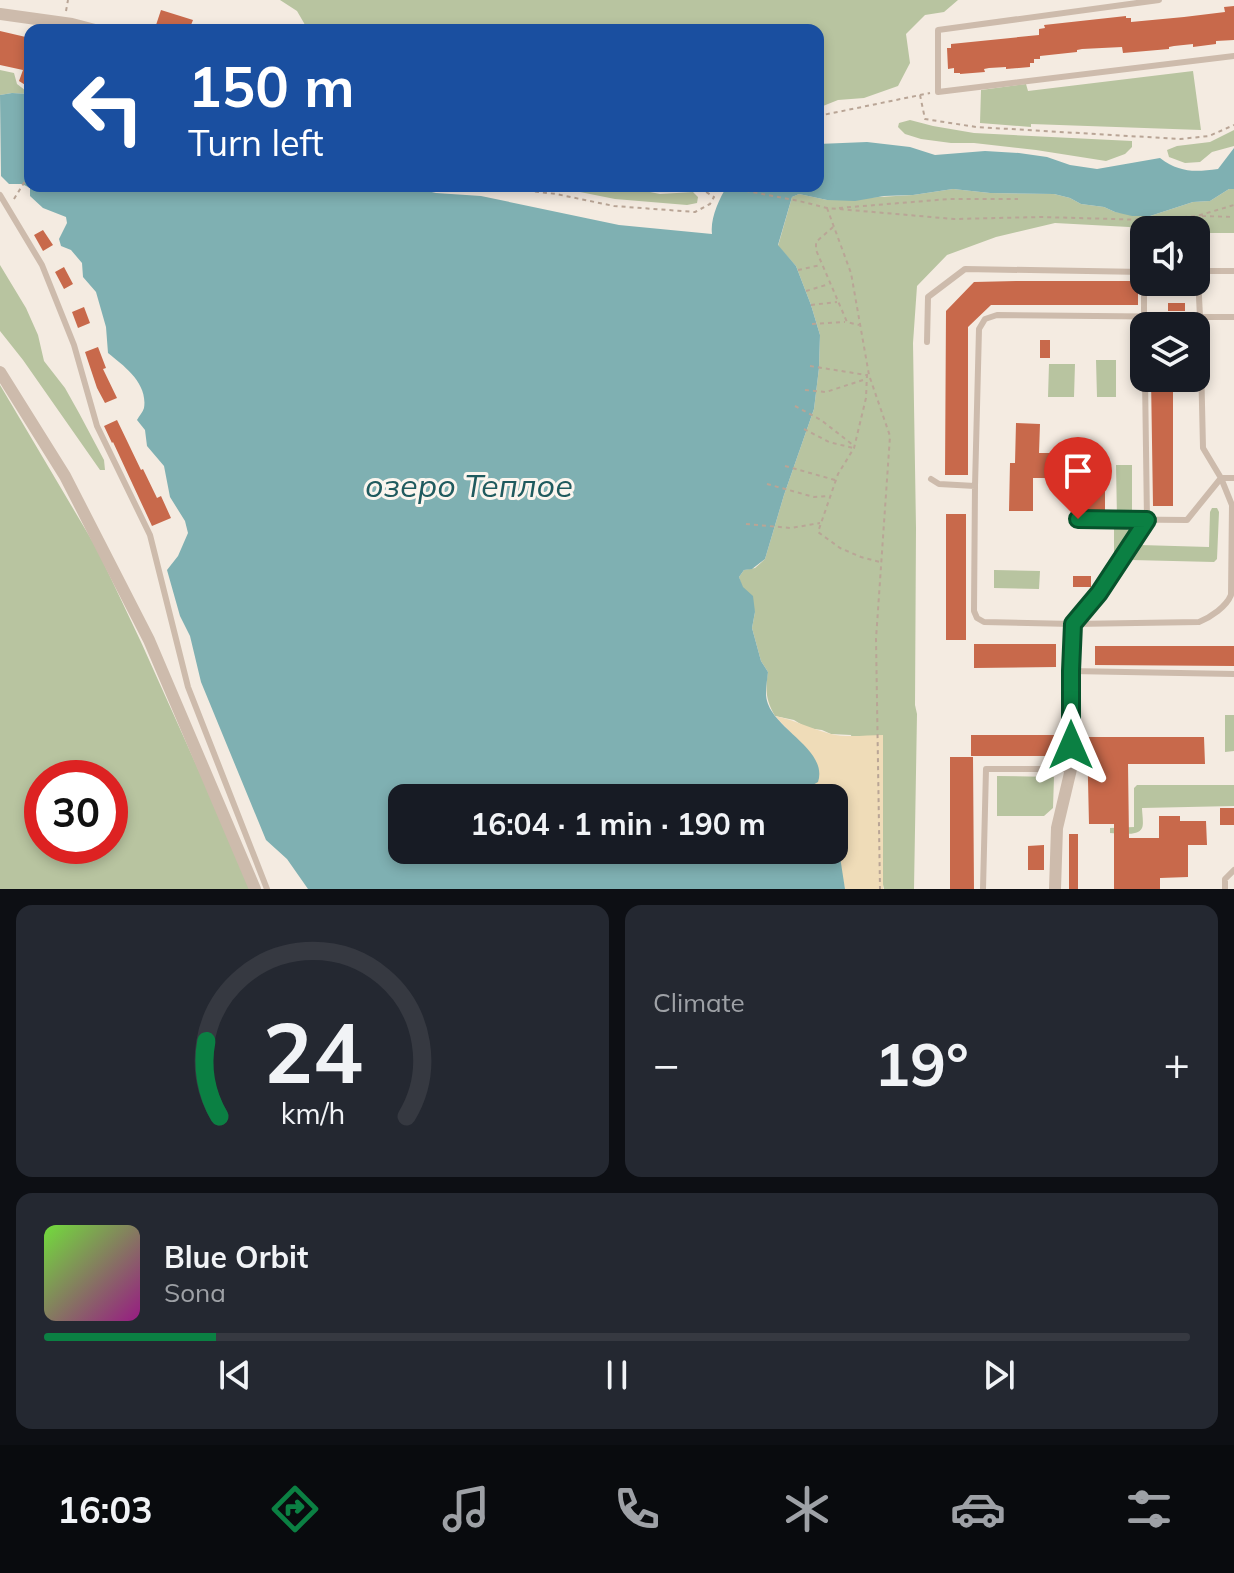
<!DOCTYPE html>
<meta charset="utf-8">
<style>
:root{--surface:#171b24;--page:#242831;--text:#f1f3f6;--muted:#9ea1a6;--line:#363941;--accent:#0b8043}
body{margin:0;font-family:Mulish,sans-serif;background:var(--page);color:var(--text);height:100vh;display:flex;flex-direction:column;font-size:30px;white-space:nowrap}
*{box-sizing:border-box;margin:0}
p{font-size:26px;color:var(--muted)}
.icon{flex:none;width:44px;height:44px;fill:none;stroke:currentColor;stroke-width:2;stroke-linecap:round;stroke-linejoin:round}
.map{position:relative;height:889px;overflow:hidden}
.panel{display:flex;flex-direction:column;gap:16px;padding:16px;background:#0d0f14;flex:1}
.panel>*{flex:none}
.guide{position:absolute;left:24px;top:24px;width:800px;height:168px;border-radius:16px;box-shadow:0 4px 12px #0003;background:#1a4fa0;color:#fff;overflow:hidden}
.buttons{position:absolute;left:1130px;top:216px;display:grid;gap:16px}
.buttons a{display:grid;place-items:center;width:80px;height:80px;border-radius:16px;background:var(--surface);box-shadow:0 4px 12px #0003;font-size:40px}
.speed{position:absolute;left:24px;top:760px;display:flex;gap:16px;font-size:40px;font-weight:700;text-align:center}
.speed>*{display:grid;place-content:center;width:104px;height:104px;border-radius:50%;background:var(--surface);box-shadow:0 4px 12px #0003;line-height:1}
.speed .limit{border:12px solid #d22;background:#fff;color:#111}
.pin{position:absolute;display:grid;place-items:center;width:68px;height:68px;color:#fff;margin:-82px -34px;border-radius:50% 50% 50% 0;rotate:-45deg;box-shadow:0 0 8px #0007}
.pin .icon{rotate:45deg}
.me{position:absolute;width:88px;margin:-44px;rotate:0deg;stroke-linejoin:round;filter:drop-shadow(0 0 6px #0008)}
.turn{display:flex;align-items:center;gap:28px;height:168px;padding:0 32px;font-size:36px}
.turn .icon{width:104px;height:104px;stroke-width:2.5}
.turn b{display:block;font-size:56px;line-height:68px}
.big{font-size:60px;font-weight:700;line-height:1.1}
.panel .widget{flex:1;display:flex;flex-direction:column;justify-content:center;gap:12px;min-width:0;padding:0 28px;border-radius:16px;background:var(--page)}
.panel .dial{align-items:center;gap:0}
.dial svg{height:208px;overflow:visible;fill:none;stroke:var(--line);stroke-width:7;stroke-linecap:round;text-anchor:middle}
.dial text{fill:var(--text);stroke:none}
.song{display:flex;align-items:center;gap:24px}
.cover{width:96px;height:96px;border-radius:12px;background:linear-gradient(135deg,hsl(100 70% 55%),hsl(310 70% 35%))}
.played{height:8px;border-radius:4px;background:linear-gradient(90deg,var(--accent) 15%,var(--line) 15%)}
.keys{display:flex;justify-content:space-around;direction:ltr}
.heat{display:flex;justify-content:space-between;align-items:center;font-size:44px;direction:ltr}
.panel .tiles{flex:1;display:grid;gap:16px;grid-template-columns:1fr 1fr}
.widget:last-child{grid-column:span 2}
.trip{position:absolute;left:388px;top:784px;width:460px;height:80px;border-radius:16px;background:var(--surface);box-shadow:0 4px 12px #0003;font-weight:700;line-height:80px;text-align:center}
.dock{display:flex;height:128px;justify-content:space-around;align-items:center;background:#090b0e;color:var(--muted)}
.dock .icon{width:56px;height:56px}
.dock .on{color:var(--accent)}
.dock b{font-size:36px;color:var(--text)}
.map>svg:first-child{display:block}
.green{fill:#b8c4a0;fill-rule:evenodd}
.sand{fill:#efdcb8}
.water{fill:#7fb0b2}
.building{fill:#c8694b}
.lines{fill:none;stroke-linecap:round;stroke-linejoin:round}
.path{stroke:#b9a596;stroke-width:2;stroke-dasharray:4 4;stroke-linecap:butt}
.lane{stroke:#cdbbac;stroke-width:6}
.street{stroke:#cdbbac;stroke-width:12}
.route-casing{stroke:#07532c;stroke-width:20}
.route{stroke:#0b8043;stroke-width:14}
.labels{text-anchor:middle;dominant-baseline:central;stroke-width:6;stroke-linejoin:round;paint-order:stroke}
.water-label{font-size:32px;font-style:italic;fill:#1f5a5e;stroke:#fbf5ee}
</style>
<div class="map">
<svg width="1234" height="889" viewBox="0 0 1234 889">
<rect width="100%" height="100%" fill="#f4ebe1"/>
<!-- green -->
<path class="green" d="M280,0H958L944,12L925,15L906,34L910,63L898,86L864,98L838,100L818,108V30H308L297,11Z
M0,70L14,73L17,84L30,94L12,93L0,95Z
M1193,71L1201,130L1031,124V127L980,123L981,90L1026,84L1028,91Z
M910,120L933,126L974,133L1132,141V147L1125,154L1106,161L1036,150L974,143H951L921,139L905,134L898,127L899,123Z
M1234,130V146L1212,152L1200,162L1185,163L1169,157L1167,150L1177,146L1210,142Z
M550,186H620L660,194L693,192L698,197L697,203L687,205L615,199Z
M953,189L990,193L1054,194L1070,198L1081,204L1104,207L1115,212L1150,216L1193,202L1210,201L1229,189H1234V233H1196V230L1144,231L1129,227L1055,223L996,237L947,255L917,286L913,343L916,528L915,705L917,714L914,889H884L851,735L831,734L822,730L807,728L794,720L775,716C766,701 765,690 768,672L761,661L752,628L755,612L742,587L739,577L744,570L755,568L765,559L784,495L814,409L819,368L820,335L811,305L796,266L778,246L792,197L799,194L827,200L913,195Z
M0,265L26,308L38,335L44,361L65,388L79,413L104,460L105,470H100L23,360L0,331Z
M1096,360H1116V397H1097Z
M1049,364H1075L1074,397H1048Z
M0,385L97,549L141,642L252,889H0ZM42,778H110V846H42Z
M1116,465H1132V511L1128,518H1117Z
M1212,508H1217L1219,512L1217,559L1214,562L1132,560L1140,545L1209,547L1210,512Z
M1114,528L1127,529L1131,533V541L1114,563Z
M994,570L1040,571L1039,589L994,588Z
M1225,715H1234V751L1225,752Z
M997,776L1054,777L1053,808L1044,816H997Z
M1137,785H1234V806L1142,808C1142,813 1144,824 1142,828C1138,837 1118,833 1110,833V828L1134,827V788Z"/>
<!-- sand -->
<path class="sand" d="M775,716C795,720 812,729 831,734C847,738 866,735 883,735V889H845L834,835V798H796V794L811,787L807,750Z"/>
<!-- water -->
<path class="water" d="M12,93L30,94V186H406L436,193L481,196L619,225L712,234C710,219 719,199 727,186H818V144L867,142L910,147L935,155L985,151L1019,153L1047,157L1070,165L1097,169L1160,158C1180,173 1195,172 1218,169L1234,148V189H1229L1210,201L1193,202L1150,216H1132L1115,212L1104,207L1081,204L1070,198L1054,194L990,193L953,189L913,195L884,196L855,201L827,200L799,194L792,197L778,245L796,266L811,305L820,335L819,368L814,409L784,495L765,559L752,569L744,570L739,577L743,587L753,596L755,612L752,628L761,661L768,672C767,683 764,694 768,704C778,731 828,751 818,782L797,794L796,798H402V850H834V835L838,844L845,889H308L287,859L266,840L201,682L190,636L180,616L167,570L178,556L188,533L185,521L170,497L164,466L147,446L145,430L137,420C139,416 143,412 144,408C148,383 124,366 108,353L106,327L96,292L83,277L82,263L71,250L61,246L59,239L67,223L66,217L43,208L30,196V188L22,184H9L1,176L0,95Z"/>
<!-- building -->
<path class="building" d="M1234,6V40L1216,41V44L1193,47V44L1174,46L1169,47V49L1123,53L1122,47L1082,49L1077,50V52L1040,56V59H1034V63H1030V67L1006,69V67L989,68L984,69L985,72L960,74V73H954V68L948,69L947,48H951V44L1039,35V29L1045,28L1044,25L1126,16V18H1131V22L1184,17L1225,12L1224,7Z
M161,10L193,20L189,30H173L156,25Z
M0,31L30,38V88L19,81L23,70L0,65Z
M43,230L53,245L43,251L34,235Z
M64,267L73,284L64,289L55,272Z
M1016,281H1138V305H991L968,327V475H945L946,311L974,282Z
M1168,303H1185V311H1168Z
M84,307L90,323L78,328L72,312Z
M1040,340H1050V358H1040Z
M98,347L106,368L103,369L117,398L105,403L97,388L85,352Z
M1151,378H1173V506H1153Z
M117,420L141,470L143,469L157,498L161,496L171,518L152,526L113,442L112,443L104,426Z
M1016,423L1040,424L1039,453H1085V464L1105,463V512H1082V478H1033V511H1009L1010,463H1015Z
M946,514H966V640H946Z
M1073,576H1091V587H1073Z
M974,644H1056V667L974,668Z
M1095,646H1234V666L1095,665Z
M971,735H1057V756H971Z
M1087,737H1204L1205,764H1128L1129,838H1159V816H1180V821H1206L1207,845H1188V877L1160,878V889H1114V824H1089Z
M950,757H973L974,889H950Z
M1220,808H1234V825H1220Z
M1069,834H1078V889H1069Z
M1044,845V870H1028V846Z"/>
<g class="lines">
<!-- path -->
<path class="path" d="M66,11L68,0
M920,95L925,119L976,127L1180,139L1209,136L1234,125
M818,116L930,93
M504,186L506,188L556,194L614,206L695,212L710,204L714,197L700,188
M656,186L668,190L691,186
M698,186H720L799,201L827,208L954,219L1041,217L1149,220L1197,216L1234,205
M14,199L30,173
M827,208L851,273L869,375L890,436L876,639L880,889
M839,208L949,199H1018
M1202,216L1234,217
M833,227L816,242V250L847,322L859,325
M798,270L821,265
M806,291L829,284
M811,305L837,302
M812,324L845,322
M810,366L866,375
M867,374L866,398L854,448L838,474L818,532L840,548L861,557L880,562
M805,390L826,392L866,379
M795,406L821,420L853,445
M804,429L829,442L853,448
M785,466L835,480
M767,484L814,497L829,496
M746,524L791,528L820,523"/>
<!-- lane -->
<path class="lane" d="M1159,0L938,30V92L1234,56
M0,195L42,265L74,345L97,426L150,535L188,687L267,889
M1197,256L1200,317H1234
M1196,271H1234
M927,342L928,297L965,269L1144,272V326
M1234,478H1221L1232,505L1231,595C1226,607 1211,617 1199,622L1073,624L1071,671L1234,674
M931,479L939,484L975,486L979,329L985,319L997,315L1200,317L1203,448L1221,478L1187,520L1078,519
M975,486L974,611L977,618L984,622L1073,624L1099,593L1147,520L1145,378
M983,889L986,769H1071
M1225,889V879L1234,870"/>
<!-- street -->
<path class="street" d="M0,14L72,24L95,30
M0,372L65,476L149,640L255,889
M1055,889L1057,828L1071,769V671"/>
</g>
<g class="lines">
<!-- route casing -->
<g class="route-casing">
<path id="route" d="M1071,745V671L1073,624L1099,593L1147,520L1078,519"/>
</g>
<!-- route -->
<use href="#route" class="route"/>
</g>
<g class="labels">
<!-- water labels -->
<g class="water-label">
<text x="469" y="485">озеро Теплое</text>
</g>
</g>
</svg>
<div class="buttons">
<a><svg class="icon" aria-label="sound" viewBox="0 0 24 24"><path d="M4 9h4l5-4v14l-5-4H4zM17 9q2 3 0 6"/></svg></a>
<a><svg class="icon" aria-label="layers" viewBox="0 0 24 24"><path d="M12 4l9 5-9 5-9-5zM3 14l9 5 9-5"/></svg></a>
</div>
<div class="speed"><div class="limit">30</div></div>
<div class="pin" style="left:1078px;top:519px;background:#d93025"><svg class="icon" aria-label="arrive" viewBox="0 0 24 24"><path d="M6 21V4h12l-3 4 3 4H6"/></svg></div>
<svg class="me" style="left:1071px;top:745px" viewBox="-20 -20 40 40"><path d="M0-17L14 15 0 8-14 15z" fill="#0b8043" stroke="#fff" stroke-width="4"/></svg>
<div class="trip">16:04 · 1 min · 190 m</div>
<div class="guide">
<div class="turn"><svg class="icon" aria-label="left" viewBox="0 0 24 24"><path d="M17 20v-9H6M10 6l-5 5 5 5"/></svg><div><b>150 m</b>Turn left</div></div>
</div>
</div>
<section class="panel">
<div class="tiles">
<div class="widget dial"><svg viewBox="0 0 100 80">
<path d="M14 69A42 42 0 1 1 86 69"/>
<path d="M14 69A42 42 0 0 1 9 40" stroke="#0b8043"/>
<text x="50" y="56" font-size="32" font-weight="700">24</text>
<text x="50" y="72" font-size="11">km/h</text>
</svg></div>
<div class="widget"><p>Climate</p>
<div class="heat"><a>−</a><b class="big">19°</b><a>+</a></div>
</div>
<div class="widget">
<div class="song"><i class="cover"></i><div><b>Blue Orbit</b><p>Sona</p></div></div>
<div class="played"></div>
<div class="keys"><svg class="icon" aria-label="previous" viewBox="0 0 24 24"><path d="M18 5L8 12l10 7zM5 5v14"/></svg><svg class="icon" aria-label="pause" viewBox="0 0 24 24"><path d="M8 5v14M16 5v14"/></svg><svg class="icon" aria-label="next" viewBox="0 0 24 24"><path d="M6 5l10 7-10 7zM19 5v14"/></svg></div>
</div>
</div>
</section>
<nav class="dock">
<b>16:03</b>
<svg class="icon on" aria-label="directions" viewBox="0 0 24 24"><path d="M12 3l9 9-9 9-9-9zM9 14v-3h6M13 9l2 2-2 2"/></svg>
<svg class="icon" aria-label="music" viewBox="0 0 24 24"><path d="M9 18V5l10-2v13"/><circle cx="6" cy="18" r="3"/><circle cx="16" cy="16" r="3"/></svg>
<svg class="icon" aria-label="phone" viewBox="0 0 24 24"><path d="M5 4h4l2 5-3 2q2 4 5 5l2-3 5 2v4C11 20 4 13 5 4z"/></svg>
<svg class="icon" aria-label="climate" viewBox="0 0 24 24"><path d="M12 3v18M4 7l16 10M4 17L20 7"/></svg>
<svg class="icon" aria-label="car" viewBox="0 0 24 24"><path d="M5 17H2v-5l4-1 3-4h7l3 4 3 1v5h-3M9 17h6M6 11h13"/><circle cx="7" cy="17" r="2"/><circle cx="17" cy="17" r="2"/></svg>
<svg class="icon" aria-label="filters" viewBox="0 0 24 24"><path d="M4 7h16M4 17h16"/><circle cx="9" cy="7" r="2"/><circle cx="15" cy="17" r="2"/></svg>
</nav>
